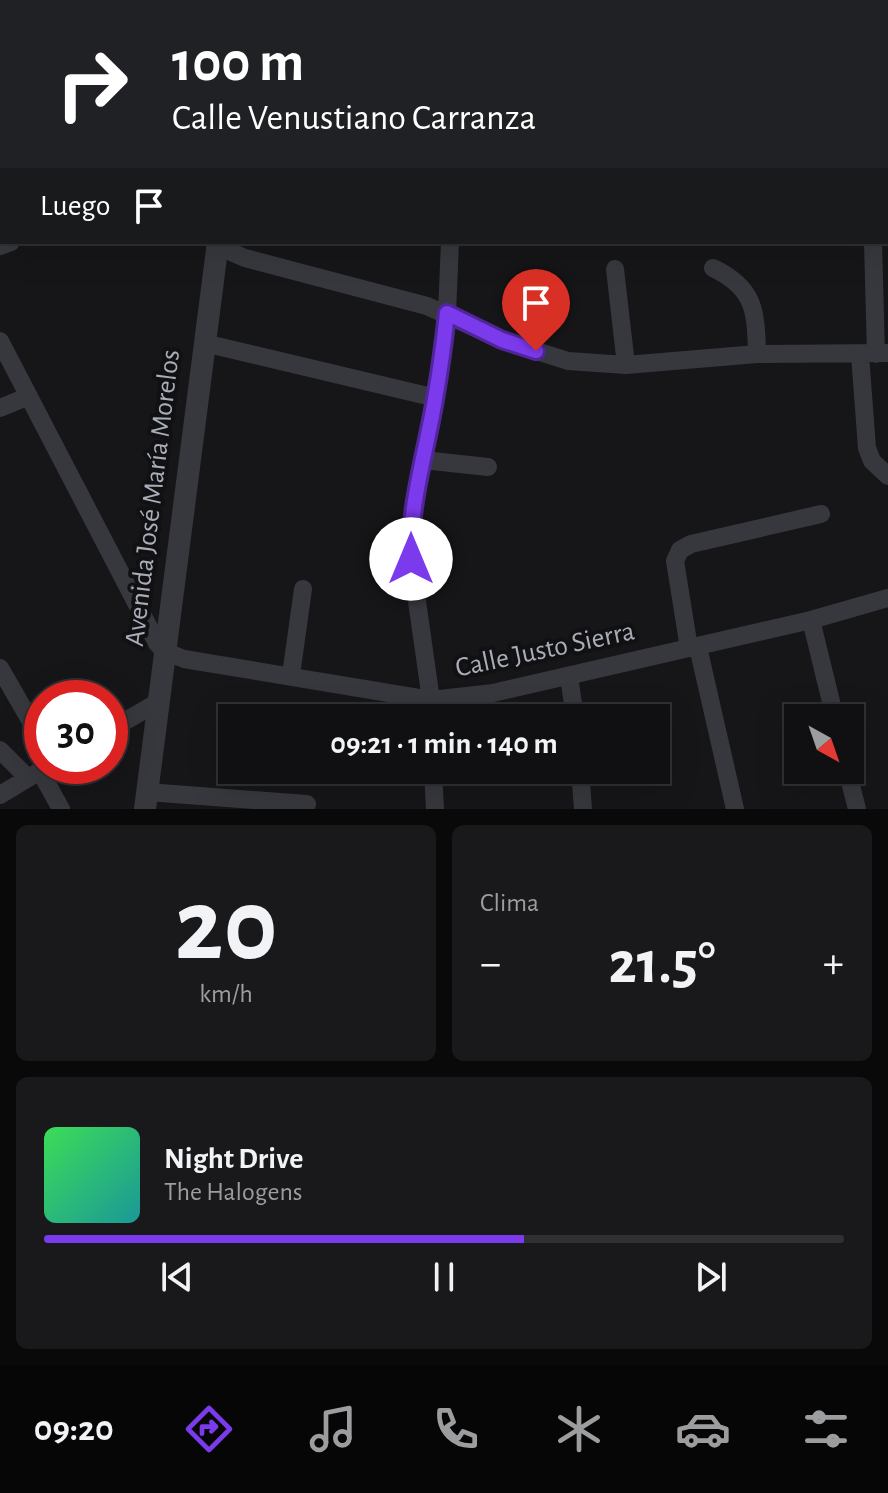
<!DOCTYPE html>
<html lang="es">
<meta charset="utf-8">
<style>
:root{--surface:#101012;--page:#19191b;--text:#f1f3f6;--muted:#9c9d9f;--line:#303032;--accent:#7c3aed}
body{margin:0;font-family:"Alegreya Sans",sans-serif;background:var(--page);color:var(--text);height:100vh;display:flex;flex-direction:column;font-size:30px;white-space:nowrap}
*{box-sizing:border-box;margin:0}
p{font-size:26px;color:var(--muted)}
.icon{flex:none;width:44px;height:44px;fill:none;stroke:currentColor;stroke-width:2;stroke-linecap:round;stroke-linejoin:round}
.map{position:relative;height:809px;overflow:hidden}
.sheet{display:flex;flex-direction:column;gap:16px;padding:16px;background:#09090a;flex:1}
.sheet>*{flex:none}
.guide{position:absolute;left:0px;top:0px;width:888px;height:244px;box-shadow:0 8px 32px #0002,0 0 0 2px var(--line);background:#202124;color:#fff;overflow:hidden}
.needle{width:52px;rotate:140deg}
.fabs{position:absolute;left:784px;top:704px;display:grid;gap:16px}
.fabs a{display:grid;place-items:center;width:80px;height:80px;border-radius:0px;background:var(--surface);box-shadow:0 8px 32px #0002,0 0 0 2px var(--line);font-size:40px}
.speed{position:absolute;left:24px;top:680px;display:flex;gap:16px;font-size:40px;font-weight:700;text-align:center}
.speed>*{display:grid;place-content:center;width:104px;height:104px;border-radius:50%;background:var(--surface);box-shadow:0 8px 32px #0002,0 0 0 2px var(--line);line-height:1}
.speed .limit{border:12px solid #d22;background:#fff;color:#111}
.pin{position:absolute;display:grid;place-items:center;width:68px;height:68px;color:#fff;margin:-82px -34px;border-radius:50% 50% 50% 0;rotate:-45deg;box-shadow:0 0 8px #0007}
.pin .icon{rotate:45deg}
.me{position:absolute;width:88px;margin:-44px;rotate:0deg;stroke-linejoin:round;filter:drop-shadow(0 0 6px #0008)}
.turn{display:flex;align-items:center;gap:28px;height:168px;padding:0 40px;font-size:36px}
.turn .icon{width:104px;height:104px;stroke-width:2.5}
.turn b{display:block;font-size:56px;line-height:68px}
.then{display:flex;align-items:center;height:76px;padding:0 40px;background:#0003;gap:16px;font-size:30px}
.big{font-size:60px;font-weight:600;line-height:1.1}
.sheet .tile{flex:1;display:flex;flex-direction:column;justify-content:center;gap:12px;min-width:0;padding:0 28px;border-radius:12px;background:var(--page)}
.sheet .dial{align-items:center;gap:0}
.dial b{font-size:104px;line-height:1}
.song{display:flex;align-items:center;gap:24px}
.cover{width:96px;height:96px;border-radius:12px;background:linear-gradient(135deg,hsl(130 70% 55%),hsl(180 70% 35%))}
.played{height:8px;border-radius:4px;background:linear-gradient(90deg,var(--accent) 60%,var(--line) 60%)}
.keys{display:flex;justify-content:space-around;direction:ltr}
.heat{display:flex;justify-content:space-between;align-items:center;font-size:44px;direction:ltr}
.sheet .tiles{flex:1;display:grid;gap:16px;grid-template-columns:1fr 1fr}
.tile:last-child{grid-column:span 2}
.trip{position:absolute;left:218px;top:704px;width:452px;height:80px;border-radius:0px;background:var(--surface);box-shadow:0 8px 32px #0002,0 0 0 2px var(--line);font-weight:600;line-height:80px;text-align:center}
.menu{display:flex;height:128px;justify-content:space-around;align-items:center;background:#060607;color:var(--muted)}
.menu .icon{width:56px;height:56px}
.menu .selected{color:var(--accent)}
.menu b{font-size:36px;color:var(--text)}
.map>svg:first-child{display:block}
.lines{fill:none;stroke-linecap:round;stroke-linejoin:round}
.minor{stroke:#37383d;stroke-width:18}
.tertiary{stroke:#37383d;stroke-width:22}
.route-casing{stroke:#51269a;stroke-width:20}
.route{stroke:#7c3aed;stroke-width:14}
.labels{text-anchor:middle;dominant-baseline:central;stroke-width:8;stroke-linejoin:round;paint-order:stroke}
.street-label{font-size:28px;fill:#a8adb8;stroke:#111113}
</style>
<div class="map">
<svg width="888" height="809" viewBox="0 0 888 809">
<rect width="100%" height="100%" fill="#161618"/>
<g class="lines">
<!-- minor -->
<path class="minor" d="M454,2V0
M657,2V0
M873,242L876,354
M0,246L11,242
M217,246L245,258L427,306L502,340L568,361L626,365L757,354L888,353
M713,268C755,288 756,311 757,354
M615,269L626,365
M0,341L157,643L164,651L184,659L431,700L493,693L811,620L888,598
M204,343L436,398
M860,355L867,448L872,461L888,476
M0,408L29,396
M423,460L488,467
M811,620L835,718
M698,647L735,809
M689,648L675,561L680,550L691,544L821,514
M0,668L42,741
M291,675L303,589
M569,676L575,718
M430,718L431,700L411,559L410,527L436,398L447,313L450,242
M110,730L158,702
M0,750L28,778
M433,770L435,809
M580,770L583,809
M847,770L857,809
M40,771L61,809
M147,792L307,804
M0,795L48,766"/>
<!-- tertiary -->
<path class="tertiary" d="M255,2V0
M145,809L218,242"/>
</g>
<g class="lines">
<!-- route casing -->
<g class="route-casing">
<path id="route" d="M411,559C409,504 426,453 435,399C440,371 444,342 447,313L502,340L536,351"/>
</g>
<!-- route -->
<use href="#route" class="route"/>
</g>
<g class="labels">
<!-- street labels -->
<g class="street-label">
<text transform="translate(153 498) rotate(-83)">Avenida José María Morelos</text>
<text transform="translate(545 650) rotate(-12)">Calle Justo Sierra</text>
</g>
</g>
</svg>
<div class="fabs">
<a><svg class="needle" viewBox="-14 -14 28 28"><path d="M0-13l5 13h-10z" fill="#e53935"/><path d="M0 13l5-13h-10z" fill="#9c9d9f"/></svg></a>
</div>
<div class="speed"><div class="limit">30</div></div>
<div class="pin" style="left:536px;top:351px;background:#d93025"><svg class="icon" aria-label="arrive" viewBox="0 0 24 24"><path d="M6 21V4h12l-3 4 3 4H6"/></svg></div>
<svg class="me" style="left:411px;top:559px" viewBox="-20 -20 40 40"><circle r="19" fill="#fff"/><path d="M0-13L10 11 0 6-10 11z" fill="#7c3aed"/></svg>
<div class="trip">09:21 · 1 min · 140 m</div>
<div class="guide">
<div class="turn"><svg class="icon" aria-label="right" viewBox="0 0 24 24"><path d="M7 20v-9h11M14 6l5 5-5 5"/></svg><div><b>100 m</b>Calle Venustiano Carranza</div></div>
<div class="then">Luego<svg class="icon" aria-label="arrive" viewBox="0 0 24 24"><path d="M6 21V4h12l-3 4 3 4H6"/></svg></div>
</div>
</div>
<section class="sheet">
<div class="tiles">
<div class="tile dial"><b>20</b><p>km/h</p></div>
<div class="tile"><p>Clima</p>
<div class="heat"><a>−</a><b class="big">21.5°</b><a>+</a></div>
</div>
<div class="tile">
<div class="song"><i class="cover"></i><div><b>Night Drive</b><p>The Halogens</p></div></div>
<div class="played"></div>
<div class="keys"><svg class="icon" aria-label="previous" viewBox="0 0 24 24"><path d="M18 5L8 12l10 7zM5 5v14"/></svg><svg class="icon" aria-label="pause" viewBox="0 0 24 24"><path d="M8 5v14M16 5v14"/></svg><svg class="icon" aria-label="next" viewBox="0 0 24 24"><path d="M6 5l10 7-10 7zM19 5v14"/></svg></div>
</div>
</div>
</section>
<nav class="menu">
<b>09:20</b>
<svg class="icon selected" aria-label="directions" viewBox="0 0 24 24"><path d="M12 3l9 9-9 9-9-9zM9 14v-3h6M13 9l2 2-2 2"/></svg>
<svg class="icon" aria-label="music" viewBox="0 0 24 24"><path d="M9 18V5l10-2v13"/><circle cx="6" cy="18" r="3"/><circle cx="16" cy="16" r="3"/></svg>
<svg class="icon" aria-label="phone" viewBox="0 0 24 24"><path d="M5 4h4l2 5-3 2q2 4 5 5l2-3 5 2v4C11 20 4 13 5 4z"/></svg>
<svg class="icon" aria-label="climate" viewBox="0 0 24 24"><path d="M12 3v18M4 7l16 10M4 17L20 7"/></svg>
<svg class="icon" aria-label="car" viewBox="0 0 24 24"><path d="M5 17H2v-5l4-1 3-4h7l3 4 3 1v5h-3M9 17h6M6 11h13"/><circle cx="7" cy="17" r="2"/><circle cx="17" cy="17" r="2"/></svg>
<svg class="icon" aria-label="filters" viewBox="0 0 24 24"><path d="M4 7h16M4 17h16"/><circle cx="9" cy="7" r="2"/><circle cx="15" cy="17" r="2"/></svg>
</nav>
